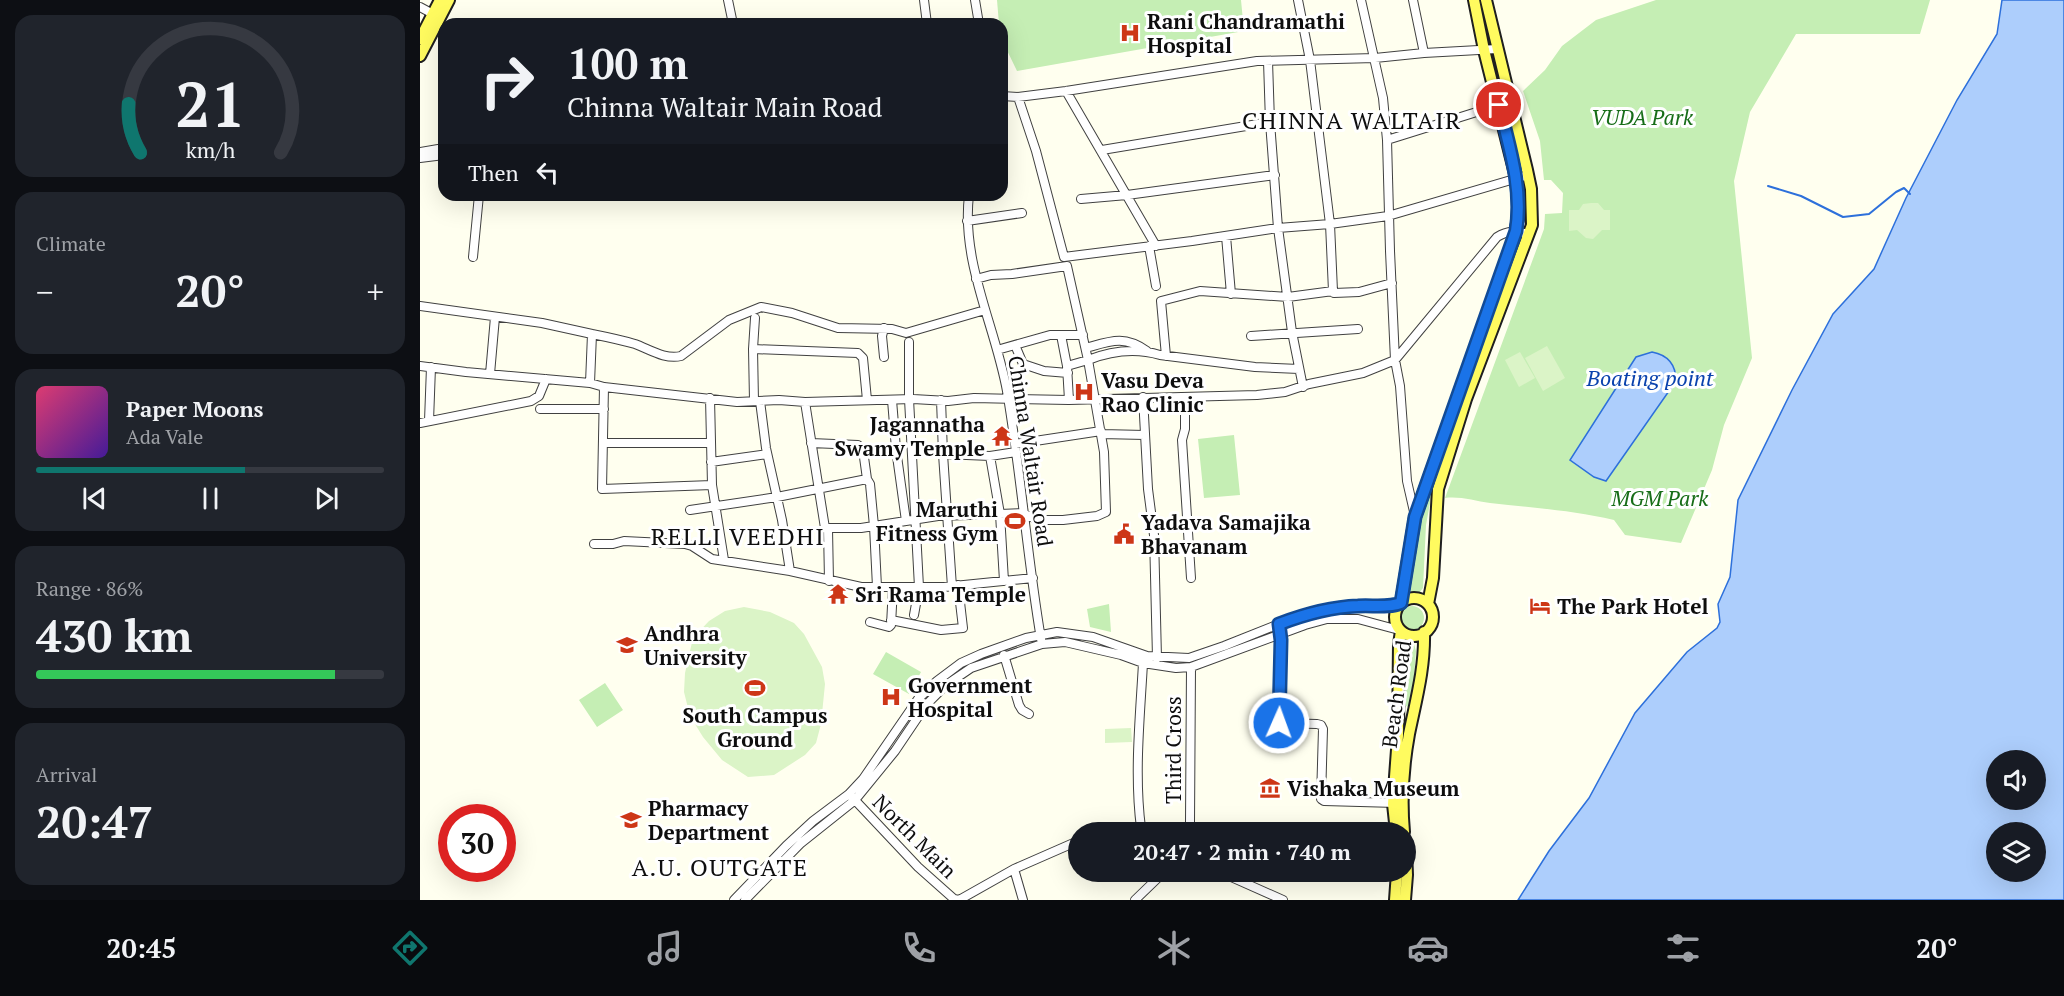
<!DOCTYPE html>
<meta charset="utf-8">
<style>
:root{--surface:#171b24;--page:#20242c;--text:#f1f3f6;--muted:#9ea1a6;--line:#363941;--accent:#0f766e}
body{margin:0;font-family:"PT Serif",serif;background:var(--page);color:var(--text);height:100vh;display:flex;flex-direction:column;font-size:22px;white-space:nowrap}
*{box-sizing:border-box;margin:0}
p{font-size:20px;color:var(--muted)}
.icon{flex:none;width:33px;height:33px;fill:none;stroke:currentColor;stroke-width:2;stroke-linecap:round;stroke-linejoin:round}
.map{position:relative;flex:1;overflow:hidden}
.drawer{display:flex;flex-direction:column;gap:15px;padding:15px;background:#0d0f14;width:420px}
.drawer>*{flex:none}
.hud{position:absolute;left:18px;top:18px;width:570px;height:183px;border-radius:18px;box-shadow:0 6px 24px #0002;background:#171b24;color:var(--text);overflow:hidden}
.tools{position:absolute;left:1566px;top:750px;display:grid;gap:12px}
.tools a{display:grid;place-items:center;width:60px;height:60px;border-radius:50%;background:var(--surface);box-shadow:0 6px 24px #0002;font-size:30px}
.speed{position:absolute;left:18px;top:804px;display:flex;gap:12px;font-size:30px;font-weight:700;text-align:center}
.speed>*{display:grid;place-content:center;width:78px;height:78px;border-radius:50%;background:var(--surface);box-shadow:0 6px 24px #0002;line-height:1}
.speed .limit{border:9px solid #d22;background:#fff;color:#111}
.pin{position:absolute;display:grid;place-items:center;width:51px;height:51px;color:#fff;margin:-26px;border:3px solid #fff;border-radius:50%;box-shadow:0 2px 6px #0007}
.me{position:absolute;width:66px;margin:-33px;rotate:2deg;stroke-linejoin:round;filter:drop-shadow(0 0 4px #0008)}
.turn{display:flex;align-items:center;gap:21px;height:126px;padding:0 30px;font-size:27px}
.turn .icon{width:78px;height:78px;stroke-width:2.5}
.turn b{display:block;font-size:42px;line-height:51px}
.then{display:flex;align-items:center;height:57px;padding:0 30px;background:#0003;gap:12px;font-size:22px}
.big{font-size:45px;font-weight:700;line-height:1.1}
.drawer .card{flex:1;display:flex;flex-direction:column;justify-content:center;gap:9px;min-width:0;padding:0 21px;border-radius:18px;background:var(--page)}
.drawer .dial{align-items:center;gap:0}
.dial svg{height:156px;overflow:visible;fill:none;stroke:var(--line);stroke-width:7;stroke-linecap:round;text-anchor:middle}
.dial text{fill:var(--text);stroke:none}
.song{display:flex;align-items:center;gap:18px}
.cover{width:72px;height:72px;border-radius:9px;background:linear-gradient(135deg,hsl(340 70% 55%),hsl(260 70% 35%))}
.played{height:6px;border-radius:3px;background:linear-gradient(90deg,var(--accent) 60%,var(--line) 60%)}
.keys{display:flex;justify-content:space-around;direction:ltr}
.heat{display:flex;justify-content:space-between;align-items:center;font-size:33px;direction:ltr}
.charge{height:9px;border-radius:4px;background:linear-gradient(90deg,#34c759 86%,var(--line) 0)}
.trip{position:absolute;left:648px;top:822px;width:348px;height:60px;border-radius:30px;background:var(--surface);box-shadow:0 6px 24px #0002;font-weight:700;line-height:60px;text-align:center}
.tab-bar{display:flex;height:96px;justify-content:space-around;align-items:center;background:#090b0e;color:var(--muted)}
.tab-bar .icon{width:42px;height:42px}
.tab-bar .selected{color:var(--accent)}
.tab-bar b{font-size:27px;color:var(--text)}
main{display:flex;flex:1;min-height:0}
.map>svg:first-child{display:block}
.green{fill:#c5eeb4}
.pitch{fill:#dbf4c7}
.water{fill:#adcefc;stroke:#2d70db;stroke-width:1.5;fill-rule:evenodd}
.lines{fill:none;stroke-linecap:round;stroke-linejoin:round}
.stream{stroke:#2d70db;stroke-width:2}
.minor-casing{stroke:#414141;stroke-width:10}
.major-casing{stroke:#1f1f1f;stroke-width:14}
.minor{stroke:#fff;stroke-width:8}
.major{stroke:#fffb5f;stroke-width:10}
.route-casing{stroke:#114b97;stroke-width:15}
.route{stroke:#1a73e8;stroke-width:10}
.labels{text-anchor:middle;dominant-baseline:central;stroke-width:6;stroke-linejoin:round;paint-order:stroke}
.poi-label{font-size:21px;font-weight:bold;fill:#0e0e0e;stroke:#fff;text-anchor:start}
.park-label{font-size:21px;font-style:italic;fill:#176d18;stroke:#fff}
.street-label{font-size:21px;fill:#0e0e0e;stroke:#fff}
.water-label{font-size:22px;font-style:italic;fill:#0a42ad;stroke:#fff}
.quarter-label{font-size:24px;letter-spacing:1.5px;fill:#0e0e0e;stroke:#fff}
</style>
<main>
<section class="drawer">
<div class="card dial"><svg viewBox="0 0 100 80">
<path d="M14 69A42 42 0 1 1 86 69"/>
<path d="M14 69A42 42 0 0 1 8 44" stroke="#0f766e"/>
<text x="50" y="56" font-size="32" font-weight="700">21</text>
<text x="50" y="72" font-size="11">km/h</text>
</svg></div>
<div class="card"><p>Climate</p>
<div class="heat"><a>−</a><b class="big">20°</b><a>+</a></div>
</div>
<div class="card">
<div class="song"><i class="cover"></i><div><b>Paper Moons</b><p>Ada Vale</p></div></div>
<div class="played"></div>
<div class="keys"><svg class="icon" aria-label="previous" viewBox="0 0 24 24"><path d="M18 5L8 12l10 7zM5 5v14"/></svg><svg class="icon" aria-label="pause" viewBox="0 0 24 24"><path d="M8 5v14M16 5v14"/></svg><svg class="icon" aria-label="next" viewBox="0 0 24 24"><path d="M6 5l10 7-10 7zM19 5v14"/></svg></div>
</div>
<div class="card"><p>Range · 86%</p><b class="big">430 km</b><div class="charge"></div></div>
<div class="card"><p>Arrival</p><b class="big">20:47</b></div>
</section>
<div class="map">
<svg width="1644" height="900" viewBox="0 0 1644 900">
<rect width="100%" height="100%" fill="#ffffef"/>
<!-- green -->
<path class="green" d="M577,0H821L824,31L597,71L582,40V24H579Z
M1236,0H1510L1500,34H1376L1330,112L1314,181L1332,358L1304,425L1292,470L1261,543L1205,535L1194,520C1152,510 1113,508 1070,503C1055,501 1040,496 1025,498L1124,229L1125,214L1142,213L1143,193L1131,180H1124L1120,141L1103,91L1125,70L1142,46L1176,20Z
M1028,434L1030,435L1012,492L1006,525L1003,588L999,593H993L989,589C989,536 1011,484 1028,434Z
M814,435L820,495L784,498L778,439Z
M689,604L691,632L670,627L667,609Z
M980 618a12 12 0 1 1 24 0a12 12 0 1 1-24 0Z
M989,643L994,644L996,651L992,704L988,707L983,704V649Z
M466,652L501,672L489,694L453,674Z
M185,683L203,710L177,727L159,700Z"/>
<!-- pitch -->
<path class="pitch" d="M1171,203H1178L1184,210H1190V230H1182L1173,239L1166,238L1157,230L1149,231V210H1159L1163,204Z
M1127,346L1145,378L1123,391L1105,358Z
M1100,352L1115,378L1099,387L1085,360Z
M324,607L350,612L374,623L384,634L402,667L405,684L401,724L396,743L385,755L354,775L328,777L302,760L283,737L270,716L264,692L265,673L273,638L289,621L305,611Z
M711,728L712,742L685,743V729Z"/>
<!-- water -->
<path class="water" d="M1582,0H1644V900H1098L1129,851L1169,798L1215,713L1267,652L1297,628L1300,622L1298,604L1310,577L1318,500L1372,390L1413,314L1454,269L1486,198L1537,100L1577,34ZM1616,760V800H1576V760ZM1616,832V872H1576V832Z
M1232,352C1248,355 1256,365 1256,381L1186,481L1174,477L1150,460L1216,357Z"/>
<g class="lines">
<!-- stream -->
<path class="stream" d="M1348,186L1381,196L1423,217L1449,214L1476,192L1484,188L1490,194"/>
<!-- minor casing -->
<g class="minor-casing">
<path id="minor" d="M308,0L313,24
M504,0L507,24
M555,0L559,24
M941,0L963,98L967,140L970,251L975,360L980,386L987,481L995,516
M993,0L1004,53
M0,7L13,14
M848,61L850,122L858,228L872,332L883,387
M646,91L736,246
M582,96L598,97L646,91L837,61L955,58L1004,53L1077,49
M598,97L616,151L644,257L772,241L858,228L910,224L968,216L1108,175
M967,140L1079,105
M682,150L850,122
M0,152L24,148
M0,158L24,155
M549,195C541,263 575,325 587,391C601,473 607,556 621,639
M661,199L707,195L855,175
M547,221L602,213
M806,236L811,294
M729,246L736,286
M53,257L59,195
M556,279L571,275L592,274L647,266L668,360C691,351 716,348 740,355L835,367L879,369
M914,293L939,292L972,283
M0,306L122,323L172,334L170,383
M464,328L462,336L464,357
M172,334C187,337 201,340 215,344C229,349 245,360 261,356L309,320L341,307L372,313L418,328L472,329L486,333L565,310
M641,335L647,366L649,400
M831,336L938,329
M489,342V399L499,587L494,615
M595,345L603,364L624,371L648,373
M666,348C691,341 704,335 727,351
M333,349L438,353L443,358L447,400
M577,350L630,335H663
M746,356L741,301L780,291L868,297L913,291L910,224L890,60L878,0
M0,366L46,372L170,383L184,387L317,402L359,400L385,402L493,399L528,401L554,398L649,400L837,395L865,392L889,384L943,373L975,360L1077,237C1088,230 1097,231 1109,234
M70,374L75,317
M184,387L182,489L292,485L290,398
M723,397L728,489L734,535L737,658
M765,397V429L762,440L771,578
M472,400L476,449L486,521
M521,400L523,454L570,456L596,452
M334,401L333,349L335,318
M340,401L346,448L362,520L370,571
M385,402L405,528H441L518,516L580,514L584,581
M120,409H184
M9,421L11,367
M0,423L111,401L119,396L126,379
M681,434L725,435
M184,443H291
M391,443L438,445L443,450L447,479
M595,444L681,431
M523,454L532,587
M570,456L580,514L602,513L618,520H643L677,516L686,512L684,452L668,360L647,366
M291,462L347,454
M292,485L304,560
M270,510L357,497L447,479L450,484L454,526L457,587
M408,529L409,581
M174,544H193L204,541L265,544L272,546L292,559L370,571L441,587H524L613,578
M471,620L521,630L543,628L538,585
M450,622L469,627L471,625L473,587
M860,631L859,723L897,724L901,725L903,729L901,799L904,801L976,803
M584,655L599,705L602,710L609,714
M432,797L498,867L534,899L539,900
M721,828C714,774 720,718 723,663
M686,832C701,829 716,825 730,832
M767,832L770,822L771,667
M594,869L603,900
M800,872L863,900
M314,900L366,846L393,821L429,794L443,779L498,699L517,681L541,663L561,654L606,638L637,632L673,637L727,656L769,658L804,646L859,624L904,609L980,604
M325,900L381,843L435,800L475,751L506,705L526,685L551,668L622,644L645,642L701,655L723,663L756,668L771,667L885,625L907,619H938L979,630
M539,900L594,869L658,841
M715,900L744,872"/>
</g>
<!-- major casing -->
<g class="major-casing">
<path id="major" d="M0,39L20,0
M0,56L29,0
M975 617a19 19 0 1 1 38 0a19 19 0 1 1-38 0Z
M981,603L995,517L1092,245L1100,210L1096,178L1064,50L1054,0
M1008,604L1013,578L1018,489L1046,399L1112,225L1111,189L1107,170L1066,0
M976,832L973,804L978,736L979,644L981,631
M984,832C981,800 983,767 989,734C996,700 1005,668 1004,632
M975,900L977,872
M985,900L987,875L986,848"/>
</g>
<!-- minor -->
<use href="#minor" class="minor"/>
<!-- major -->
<use href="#major" class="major"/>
</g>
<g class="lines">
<!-- route casing -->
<g class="route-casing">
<path id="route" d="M859,723L861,640L859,624C885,614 910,607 938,606C952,605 969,608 981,603L995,517L1096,231C1103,188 1089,146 1079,105"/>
</g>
<!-- route -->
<use href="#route" class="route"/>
</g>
<!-- icons -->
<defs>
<g id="hospital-bare" transform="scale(1.62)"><path d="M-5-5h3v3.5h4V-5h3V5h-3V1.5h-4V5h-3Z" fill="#cd3617" stroke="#fff" stroke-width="2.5" paint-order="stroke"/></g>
<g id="temple-bare" transform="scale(1.62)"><path d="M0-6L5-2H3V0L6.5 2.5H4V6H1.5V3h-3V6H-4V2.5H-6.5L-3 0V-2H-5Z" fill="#cd3617" stroke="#fff" stroke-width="2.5" paint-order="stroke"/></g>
<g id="stadium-bare" transform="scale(1.62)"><path d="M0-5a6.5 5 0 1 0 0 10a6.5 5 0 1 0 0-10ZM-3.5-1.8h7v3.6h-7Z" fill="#cd3617" stroke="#fff" stroke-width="2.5" paint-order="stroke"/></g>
<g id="civic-bare" transform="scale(1.62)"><path d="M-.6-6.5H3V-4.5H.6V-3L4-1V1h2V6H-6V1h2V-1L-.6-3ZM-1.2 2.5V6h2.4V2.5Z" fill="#cd3617" stroke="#fff" stroke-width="2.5" paint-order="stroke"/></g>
<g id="hotel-bare" transform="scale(1.62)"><path d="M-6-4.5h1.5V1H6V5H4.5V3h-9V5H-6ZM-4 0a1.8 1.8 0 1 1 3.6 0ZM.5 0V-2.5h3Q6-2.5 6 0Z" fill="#cd3617" stroke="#fff" stroke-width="2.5" paint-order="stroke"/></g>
<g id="university-bare" transform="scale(1.62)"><path d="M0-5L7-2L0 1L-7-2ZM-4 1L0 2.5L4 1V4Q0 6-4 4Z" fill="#cd3617" stroke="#fff" stroke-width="2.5" paint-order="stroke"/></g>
<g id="museum-bare" transform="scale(1.62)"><path d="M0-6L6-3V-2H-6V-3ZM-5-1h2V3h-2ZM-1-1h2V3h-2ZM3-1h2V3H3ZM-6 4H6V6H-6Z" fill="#cd3617" stroke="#fff" stroke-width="2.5" paint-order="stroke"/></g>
</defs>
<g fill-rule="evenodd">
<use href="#hospital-bare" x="710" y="33"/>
<use href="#hospital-bare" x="664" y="392"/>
<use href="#temple-bare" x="582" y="436"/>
<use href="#stadium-bare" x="595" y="521"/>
<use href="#civic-bare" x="704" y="534"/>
<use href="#temple-bare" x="418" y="594"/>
<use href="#hotel-bare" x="1120" y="606"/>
<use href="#university-bare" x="207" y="645"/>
<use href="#stadium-bare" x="335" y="688"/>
<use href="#hospital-bare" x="471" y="697"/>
<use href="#museum-bare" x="850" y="788"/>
<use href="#university-bare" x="211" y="820"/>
</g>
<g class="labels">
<!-- poi labels -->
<g class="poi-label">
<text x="727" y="21">Rani Chandramathi<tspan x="727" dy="24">Hospital</tspan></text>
<text x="681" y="380">Vasu Deva<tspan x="681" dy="24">Rao Clinic</tspan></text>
<text x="565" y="424" text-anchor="end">Jagannatha<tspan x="565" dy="24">Swamy Temple</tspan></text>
<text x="578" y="509" text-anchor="end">Maruthi<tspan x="578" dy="24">Fitness Gym</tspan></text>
<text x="721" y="522">Yadava Samajika<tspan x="721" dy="24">Bhavanam</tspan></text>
<text x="435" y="594">Sri Rama Temple</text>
<text x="1137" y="606">The Park Hotel</text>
<text x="224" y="633">Andhra<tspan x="224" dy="24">University</tspan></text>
<text x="488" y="685">Government<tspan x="488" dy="24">Hospital</tspan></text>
<text x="335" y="715" text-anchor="middle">South Campus<tspan x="335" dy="24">Ground</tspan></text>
<text x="867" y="788">Vishaka Museum</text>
<text x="228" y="808">Pharmacy<tspan x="228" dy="24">Department</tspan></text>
</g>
<!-- park labels -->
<g class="park-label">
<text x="1222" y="117">VUDA Park</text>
<text x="1240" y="498">MGM Park</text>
</g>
<!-- street labels -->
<g class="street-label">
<text transform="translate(611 451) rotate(81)">Chinna Waltair Road</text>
<text transform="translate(976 694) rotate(-82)">Beach Road</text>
<text transform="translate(753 750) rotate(-90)">Third Cross</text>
<text transform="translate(495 836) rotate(45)">North Main</text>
</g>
<!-- water labels -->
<g class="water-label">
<text x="1230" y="377">Boating point</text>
</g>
<!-- quarter labels -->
<g class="quarter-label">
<text x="932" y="120">CHINNA WALTAIR</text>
<text x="318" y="536">RELLI VEEDHI</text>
<text x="300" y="867">A.U. OUTGATE</text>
</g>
</g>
</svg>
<div class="tools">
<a><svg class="icon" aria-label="sound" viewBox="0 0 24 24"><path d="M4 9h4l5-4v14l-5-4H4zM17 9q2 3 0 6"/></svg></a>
<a><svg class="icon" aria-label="layers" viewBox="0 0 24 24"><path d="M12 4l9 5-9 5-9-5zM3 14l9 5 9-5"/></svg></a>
</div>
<div class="speed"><div class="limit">30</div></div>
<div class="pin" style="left:1079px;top:105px;background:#d93025"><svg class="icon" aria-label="arrive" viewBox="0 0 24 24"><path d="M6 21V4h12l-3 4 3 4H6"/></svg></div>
<svg class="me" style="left:859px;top:723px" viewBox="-20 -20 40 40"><circle r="17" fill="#1a73e8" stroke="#fff" stroke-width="3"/><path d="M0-11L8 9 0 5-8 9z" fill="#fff"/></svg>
<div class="trip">20:47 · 2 min · 740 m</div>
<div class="hud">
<div class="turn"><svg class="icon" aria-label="right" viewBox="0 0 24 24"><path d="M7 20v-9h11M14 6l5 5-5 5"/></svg><div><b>100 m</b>Chinna Waltair Main Road</div></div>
<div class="then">Then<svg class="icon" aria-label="left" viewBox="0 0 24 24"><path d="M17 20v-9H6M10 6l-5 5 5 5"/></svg></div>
</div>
</div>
</main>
<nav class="tab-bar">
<b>20:45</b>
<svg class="icon selected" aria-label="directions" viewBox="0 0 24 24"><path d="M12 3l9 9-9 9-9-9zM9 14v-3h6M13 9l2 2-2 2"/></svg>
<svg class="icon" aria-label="music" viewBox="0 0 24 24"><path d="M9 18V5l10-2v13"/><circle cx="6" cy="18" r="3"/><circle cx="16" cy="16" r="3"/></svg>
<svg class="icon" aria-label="phone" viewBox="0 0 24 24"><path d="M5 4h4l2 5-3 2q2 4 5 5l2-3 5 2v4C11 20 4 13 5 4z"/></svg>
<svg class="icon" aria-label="climate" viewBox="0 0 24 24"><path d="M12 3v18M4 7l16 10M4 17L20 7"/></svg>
<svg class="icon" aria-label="car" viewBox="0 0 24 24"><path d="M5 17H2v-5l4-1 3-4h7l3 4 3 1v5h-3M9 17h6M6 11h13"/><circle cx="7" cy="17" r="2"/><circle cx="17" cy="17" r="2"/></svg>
<svg class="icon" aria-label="filters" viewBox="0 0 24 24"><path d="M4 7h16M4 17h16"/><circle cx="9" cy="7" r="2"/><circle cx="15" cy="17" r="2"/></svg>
<b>20°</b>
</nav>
